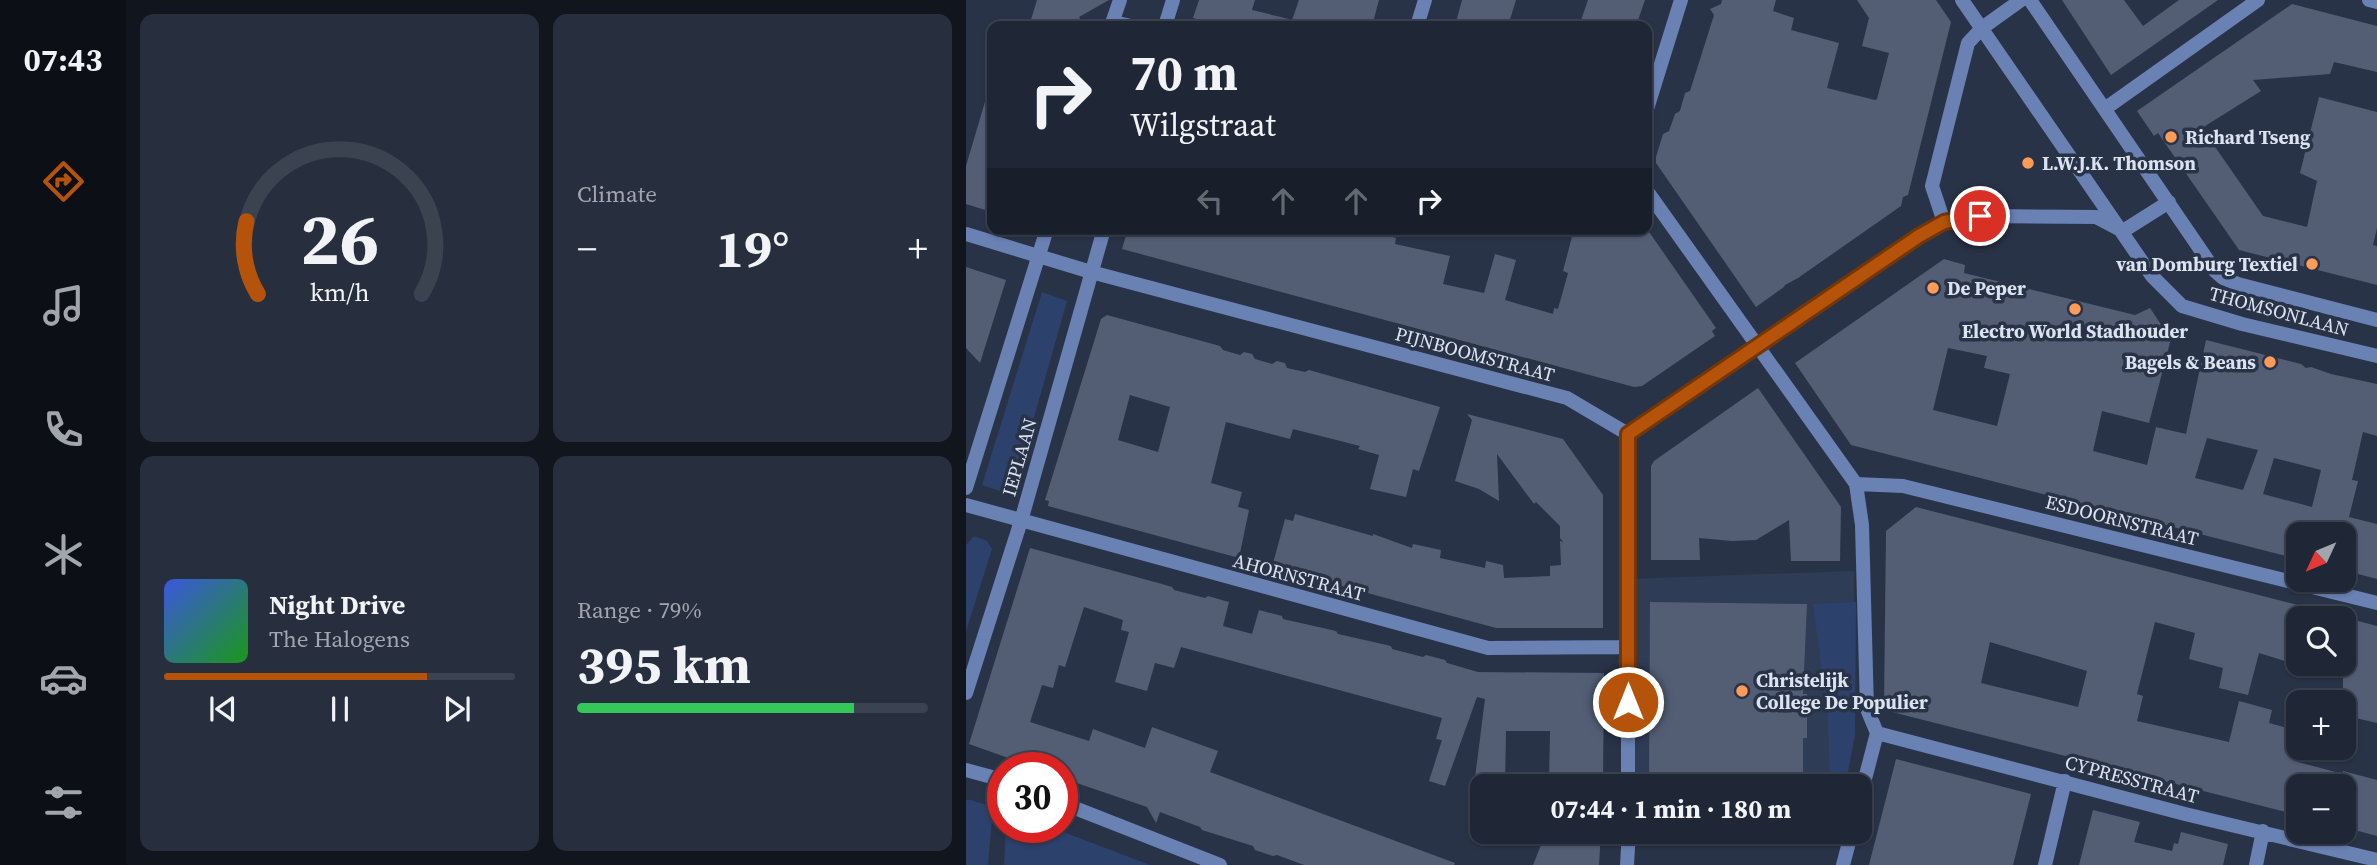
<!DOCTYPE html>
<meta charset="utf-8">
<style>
:root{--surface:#1f2635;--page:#272e3d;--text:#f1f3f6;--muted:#a1a5ad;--line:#3c4350;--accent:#b45309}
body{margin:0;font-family:"Source Serif 4",serif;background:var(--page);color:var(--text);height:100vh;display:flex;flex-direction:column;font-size:26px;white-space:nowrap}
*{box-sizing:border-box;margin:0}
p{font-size:23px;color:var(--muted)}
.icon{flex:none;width:38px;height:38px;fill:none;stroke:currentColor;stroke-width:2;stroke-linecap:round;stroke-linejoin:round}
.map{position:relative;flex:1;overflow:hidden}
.panel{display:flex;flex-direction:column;gap:14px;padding:14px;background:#11151d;width:840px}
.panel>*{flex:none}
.guide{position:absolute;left:21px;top:21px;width:665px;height:214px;border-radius:14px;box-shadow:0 2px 5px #0004,0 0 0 2px var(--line);background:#1f2635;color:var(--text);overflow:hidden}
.needle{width:46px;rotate:226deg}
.buttons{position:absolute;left:1320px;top:522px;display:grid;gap:14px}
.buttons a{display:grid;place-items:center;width:70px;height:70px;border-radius:14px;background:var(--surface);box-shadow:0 2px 5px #0004,0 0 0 2px var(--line);font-size:35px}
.speed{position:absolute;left:21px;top:752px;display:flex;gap:14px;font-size:35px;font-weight:700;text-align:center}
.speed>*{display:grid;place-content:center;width:91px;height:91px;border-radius:50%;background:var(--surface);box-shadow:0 2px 5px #0004,0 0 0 2px var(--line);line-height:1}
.speed .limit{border:10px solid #d22;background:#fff;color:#111}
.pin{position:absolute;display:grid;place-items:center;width:60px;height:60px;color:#fff;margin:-30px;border:4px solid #fff;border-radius:50%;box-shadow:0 2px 7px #0007}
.me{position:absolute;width:77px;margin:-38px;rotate:0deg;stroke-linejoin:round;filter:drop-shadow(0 0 5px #0008)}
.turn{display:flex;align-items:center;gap:24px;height:147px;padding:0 28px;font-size:32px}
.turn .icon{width:91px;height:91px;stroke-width:2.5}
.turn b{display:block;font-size:49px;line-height:60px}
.lanes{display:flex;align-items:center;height:66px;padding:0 28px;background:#0003;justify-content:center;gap:35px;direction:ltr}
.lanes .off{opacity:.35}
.big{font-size:52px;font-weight:700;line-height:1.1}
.panel .tile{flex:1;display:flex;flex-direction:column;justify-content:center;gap:10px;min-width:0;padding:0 24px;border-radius:14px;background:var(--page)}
.panel .dial{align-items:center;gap:0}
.dial svg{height:182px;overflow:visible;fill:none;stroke:var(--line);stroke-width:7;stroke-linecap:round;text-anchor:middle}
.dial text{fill:var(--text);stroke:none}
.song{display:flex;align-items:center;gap:21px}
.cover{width:84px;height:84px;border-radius:10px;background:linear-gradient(135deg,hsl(230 70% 55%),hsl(120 70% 35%))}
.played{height:7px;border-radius:4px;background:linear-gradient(90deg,var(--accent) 75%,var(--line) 75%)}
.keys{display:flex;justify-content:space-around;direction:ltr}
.heat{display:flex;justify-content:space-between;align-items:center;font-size:38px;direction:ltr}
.charge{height:10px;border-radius:5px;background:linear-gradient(90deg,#34c759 79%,var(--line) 0)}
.panel .tiles{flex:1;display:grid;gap:14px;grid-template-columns:repeat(2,1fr)}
.trip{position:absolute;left:504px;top:774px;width:402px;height:70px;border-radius:14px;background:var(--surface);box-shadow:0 2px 5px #0004,0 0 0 2px var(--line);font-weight:700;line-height:70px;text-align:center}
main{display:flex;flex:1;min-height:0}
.tabs{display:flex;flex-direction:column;width:126px;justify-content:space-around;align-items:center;background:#0c0f15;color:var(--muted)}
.tabs .icon{width:49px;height:49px}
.tabs .selected{color:var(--accent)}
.tabs b{font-size:32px;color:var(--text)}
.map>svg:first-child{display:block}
.built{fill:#2f3c56}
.green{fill:#2d416d}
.building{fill:#535e75;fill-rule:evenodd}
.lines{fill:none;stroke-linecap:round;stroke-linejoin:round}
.minor{stroke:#6981b3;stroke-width:14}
.route-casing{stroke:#753606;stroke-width:18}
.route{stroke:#b45309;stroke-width:12}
.poi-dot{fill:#fe9c57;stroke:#293347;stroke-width:2.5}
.labels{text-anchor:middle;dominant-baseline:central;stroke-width:7;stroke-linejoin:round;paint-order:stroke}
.poi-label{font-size:19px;font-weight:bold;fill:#dce3f0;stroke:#293347;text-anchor:start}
.street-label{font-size:19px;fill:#dce3f0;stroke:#293347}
</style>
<main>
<nav class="tabs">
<b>07:43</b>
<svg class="icon selected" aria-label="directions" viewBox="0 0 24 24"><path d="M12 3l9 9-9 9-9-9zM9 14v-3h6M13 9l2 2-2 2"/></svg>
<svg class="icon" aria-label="music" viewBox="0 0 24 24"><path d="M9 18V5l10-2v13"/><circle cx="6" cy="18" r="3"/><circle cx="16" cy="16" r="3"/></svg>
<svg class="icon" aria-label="phone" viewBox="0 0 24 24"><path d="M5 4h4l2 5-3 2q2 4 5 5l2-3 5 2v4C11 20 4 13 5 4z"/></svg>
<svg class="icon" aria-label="climate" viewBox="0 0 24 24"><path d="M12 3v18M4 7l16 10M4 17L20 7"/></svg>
<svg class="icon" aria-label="car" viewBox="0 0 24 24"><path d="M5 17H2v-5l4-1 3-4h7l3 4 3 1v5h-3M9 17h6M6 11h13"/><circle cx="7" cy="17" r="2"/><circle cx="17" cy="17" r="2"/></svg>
<svg class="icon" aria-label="filters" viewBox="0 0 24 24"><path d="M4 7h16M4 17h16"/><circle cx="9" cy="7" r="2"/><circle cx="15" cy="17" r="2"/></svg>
</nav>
<section class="panel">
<div class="tiles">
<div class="tile dial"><svg viewBox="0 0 100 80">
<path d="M14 69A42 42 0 1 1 86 69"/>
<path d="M14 69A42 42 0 0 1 9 37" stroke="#b45309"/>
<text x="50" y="56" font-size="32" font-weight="700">26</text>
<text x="50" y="72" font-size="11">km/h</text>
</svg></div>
<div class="tile"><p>Climate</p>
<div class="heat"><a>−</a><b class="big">19°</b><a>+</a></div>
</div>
<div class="tile">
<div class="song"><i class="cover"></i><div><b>Night Drive</b><p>The Halogens</p></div></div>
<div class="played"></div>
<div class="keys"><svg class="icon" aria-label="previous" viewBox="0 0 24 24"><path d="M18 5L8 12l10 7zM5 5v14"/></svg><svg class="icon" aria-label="pause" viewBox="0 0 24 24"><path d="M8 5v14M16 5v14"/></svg><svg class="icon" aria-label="next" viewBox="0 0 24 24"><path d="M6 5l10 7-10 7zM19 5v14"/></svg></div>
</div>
<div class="tile"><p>Range · 79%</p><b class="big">395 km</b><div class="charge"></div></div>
</div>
</section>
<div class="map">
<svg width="1411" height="865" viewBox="0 0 1411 865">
<rect width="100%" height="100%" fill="#293347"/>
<!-- built -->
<path class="built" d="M888,571L889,735L879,786H663L662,579Z
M663,831H870L869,834L855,836L663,845Z"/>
<!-- green -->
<path class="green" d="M76,292L101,301L46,495L16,485Z
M8,536L21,541L26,549L0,631V545Z
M890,602L889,735L879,786H864L862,720L847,604Z
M5,800L27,807L22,865H0V800Z
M40,828H87L184,865H38Z"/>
<!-- building -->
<path class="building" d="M71,0H143L113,17L118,26H63Z
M233,0H289L286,10L323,19L322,26H253L227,18Z
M333,0H413L406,26H324Z
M496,0H550L542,26H489Z
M622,0H679L670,26H613Z
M756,0H810L807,11L828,18L825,30L873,43L861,88L909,100L911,99L923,53L896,46L903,18L891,0H970L985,22L942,195L937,197L935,206L832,278L819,285L818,287L790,307L690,163V157L697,134L703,131L709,114L714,111L719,93L724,91L748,15L744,9L755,4Z
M1096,0H1158L1177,26L1213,0H1252L1145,75Z
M1326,4L1411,26V72L1368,62L1364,74L1287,80L1295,91L1236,128L1297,216L1341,227L1351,181L1334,173L1353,97L1411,112V228L1407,245L1411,246V285L1273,250L1192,133L1188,136L1171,111Z
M21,95L26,96V212L0,204V166Z
M162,229H405L430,238L429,244L484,256L477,284L518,293L529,254L550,260L539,300L587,314L588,308L592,309L602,273L597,271L608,229H681L750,328L746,331L749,336L676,386L668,387L156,249Z
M978,259L999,265L998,273L1169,315L1184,308L1198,329L1207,331L1183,423L1136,411L1127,451L1181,465L1190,427L1220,434L1240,340L1335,364L1340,368L1345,367L1365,374L1411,384V436L1397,432L1386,480L1392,481L1383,517L1411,524V579L1377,570V534H1332V559L885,445L829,363ZM982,348L1021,356L1018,368L1044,374L1031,426L967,410ZM1241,438L1292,450L1277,490L1229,478ZM1308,458L1355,470L1346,507L1297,494Z
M0,267L40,280L14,363L0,348Z
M141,315L254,346L257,350L274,355L278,352L286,354L289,359L306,364L311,361L319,363L321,368L339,372L343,370L474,407L453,471L447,469L440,497L404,489L413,455L392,449L394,446L327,429L324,439L260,422L245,483L276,492L272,507L283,510L273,558L82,506L83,501L79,500L135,319ZM164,395L204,407L192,452L152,440Z
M792,388L875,507L874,561H825L823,520L790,540L766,541L733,538L734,560H685V466L688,461Z
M501,414L597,439L637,495V628H530L306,567L319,519L327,521L329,514L407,536V534L446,548L447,544L475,550L474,558L519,568L520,561L537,565L538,578L584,576V566L595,565L594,541L597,542L594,538V526L570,502L568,504L531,454L533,501L513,489L489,481L506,420Z
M950,507L1332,605V665L1293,653L1282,695L1253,688L1257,668L1223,659L1229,633L1189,622L1171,694L1177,696L1171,721L1263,742L1273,701L1306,710L1303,723L1332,731V762L1377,774V771L1411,780V836L1377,827V786H1332V815L922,711L918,705L920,531ZM1024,642L1121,671L1112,707L1015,683Z
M64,548L196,584L206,587L208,590L239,598L242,596L263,602L257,626L286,634L293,610L316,616L317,619L370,631L372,634L425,646L426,649L457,657L460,655L479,660L481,663L512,672L638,673L637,786H591V783H583L584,731H540L539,786H508L519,699L511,697L479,786L463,781L476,740L470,739L476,718L215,647L208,668L189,663L181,691L149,682L163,632L155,630L157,620L118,607L99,667L93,665L87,688L76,685L64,722L123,741L127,729L179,748L186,727L252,751L244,772L489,863L488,865H338L311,855L307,856L289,850L287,846L236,830L234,827L194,812L190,823L181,807L96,778V768H70L3,744Z
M684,602L841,604L837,694H841V738H837V786H683Z
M1377,617L1411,626V723L1377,715Z
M930,759L1065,794L1047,865H903Z
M1127,810L1174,822L1168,842L1206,851L1208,843L1212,844L1215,832L1262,844L1257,865H1113Z
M585,831H635L633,865H567L579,835L584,834Z"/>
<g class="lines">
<!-- minor -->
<path class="minor" d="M996,0L1186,276L1216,306L1276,324L1411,356
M1064,0L1249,271L1257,278L1272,284L1411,320
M1403,0L1411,2
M147,22L165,26
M145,26L154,0
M199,26L207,0
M451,26L459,0
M1140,108L1292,0
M681,109L715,0
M681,191L890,484L896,525L901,709L911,733L894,798
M978,222L966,186L1002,43L1016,28L1055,0
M1157,231L1203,202
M0,234L125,272L601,398L662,434
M662,434L953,236L978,222L1014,216L1130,217L1153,229
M662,434V786
M890,484L937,486L1411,603
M0,488L81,229
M0,505L522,648L662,647
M0,693L55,521L138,229
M911,733L1219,814L1411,860
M0,770L37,780
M96,803L254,865
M661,865L663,831
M877,865L886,831
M1079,865L1099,781
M1290,865L1297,831"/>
</g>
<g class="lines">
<!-- route casing -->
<g class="route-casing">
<path id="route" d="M662,702V434L953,236L978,222L1014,216"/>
</g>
<!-- route -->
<use href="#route" class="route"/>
</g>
<!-- markers -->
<g class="poi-dot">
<circle cx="1205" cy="137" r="7"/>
<circle cx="1062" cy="163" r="7"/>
<circle cx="1346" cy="264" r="7"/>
<circle cx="967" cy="288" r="7"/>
<circle cx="1109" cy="309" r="7"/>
<circle cx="1304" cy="362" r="7"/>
<circle cx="776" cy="691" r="7"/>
</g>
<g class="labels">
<!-- poi labels -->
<g class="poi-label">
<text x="1219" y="137">Richard Tseng</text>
<text x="1076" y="163">L.W.J.K. Thomson</text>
<text x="1332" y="264" text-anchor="end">van Domburg Textiel</text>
<text x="981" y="288">De Peper</text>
<text x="1109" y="331" text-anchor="middle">Electro World Stadhouder</text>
<text x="1290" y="362" text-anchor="end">Bagels &amp; Beans</text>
<text x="790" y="680">Christelijk<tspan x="790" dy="22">College De Populier</tspan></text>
</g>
<!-- street labels -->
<g class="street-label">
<text transform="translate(1313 311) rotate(15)">THOMSONLAAN</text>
<text transform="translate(509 354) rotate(15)">PIJNBOOMSTRAAT</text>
<text transform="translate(53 457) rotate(-74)">IEPLAAN</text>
<text transform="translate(1156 520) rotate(14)">ESDOORNSTRAAT</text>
<text transform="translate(333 577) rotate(15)">AHORNSTRAAT</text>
<text transform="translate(1166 779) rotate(15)">CYPRESSTRAAT</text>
</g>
</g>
</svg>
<div class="buttons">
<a><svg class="needle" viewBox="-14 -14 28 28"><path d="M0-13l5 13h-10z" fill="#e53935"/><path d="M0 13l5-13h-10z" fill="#a1a5ad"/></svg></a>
<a><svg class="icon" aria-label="search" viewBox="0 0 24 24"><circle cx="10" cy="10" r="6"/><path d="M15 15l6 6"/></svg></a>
<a>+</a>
<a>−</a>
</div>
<div class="speed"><div class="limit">30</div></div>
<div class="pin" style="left:1014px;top:216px;background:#d93025"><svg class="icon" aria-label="arrive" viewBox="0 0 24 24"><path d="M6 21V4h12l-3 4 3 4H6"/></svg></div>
<svg class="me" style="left:662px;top:702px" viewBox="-20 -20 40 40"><circle r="17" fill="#b45309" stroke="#fff" stroke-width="3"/><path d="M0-11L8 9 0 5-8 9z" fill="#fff"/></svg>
<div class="trip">07:44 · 1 min · 180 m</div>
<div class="guide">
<div class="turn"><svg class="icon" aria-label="right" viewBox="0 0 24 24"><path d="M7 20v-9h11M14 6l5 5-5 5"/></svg><div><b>70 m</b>Wilgstraat</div></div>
<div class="lanes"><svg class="icon off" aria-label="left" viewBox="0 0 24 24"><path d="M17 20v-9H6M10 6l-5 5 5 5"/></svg><svg class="icon off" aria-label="ahead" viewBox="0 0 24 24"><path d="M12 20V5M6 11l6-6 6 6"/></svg><svg class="icon off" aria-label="ahead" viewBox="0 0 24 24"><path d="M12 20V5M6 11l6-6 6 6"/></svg><svg class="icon" aria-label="right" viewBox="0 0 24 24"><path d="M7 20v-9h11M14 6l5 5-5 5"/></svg></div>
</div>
</div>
</main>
